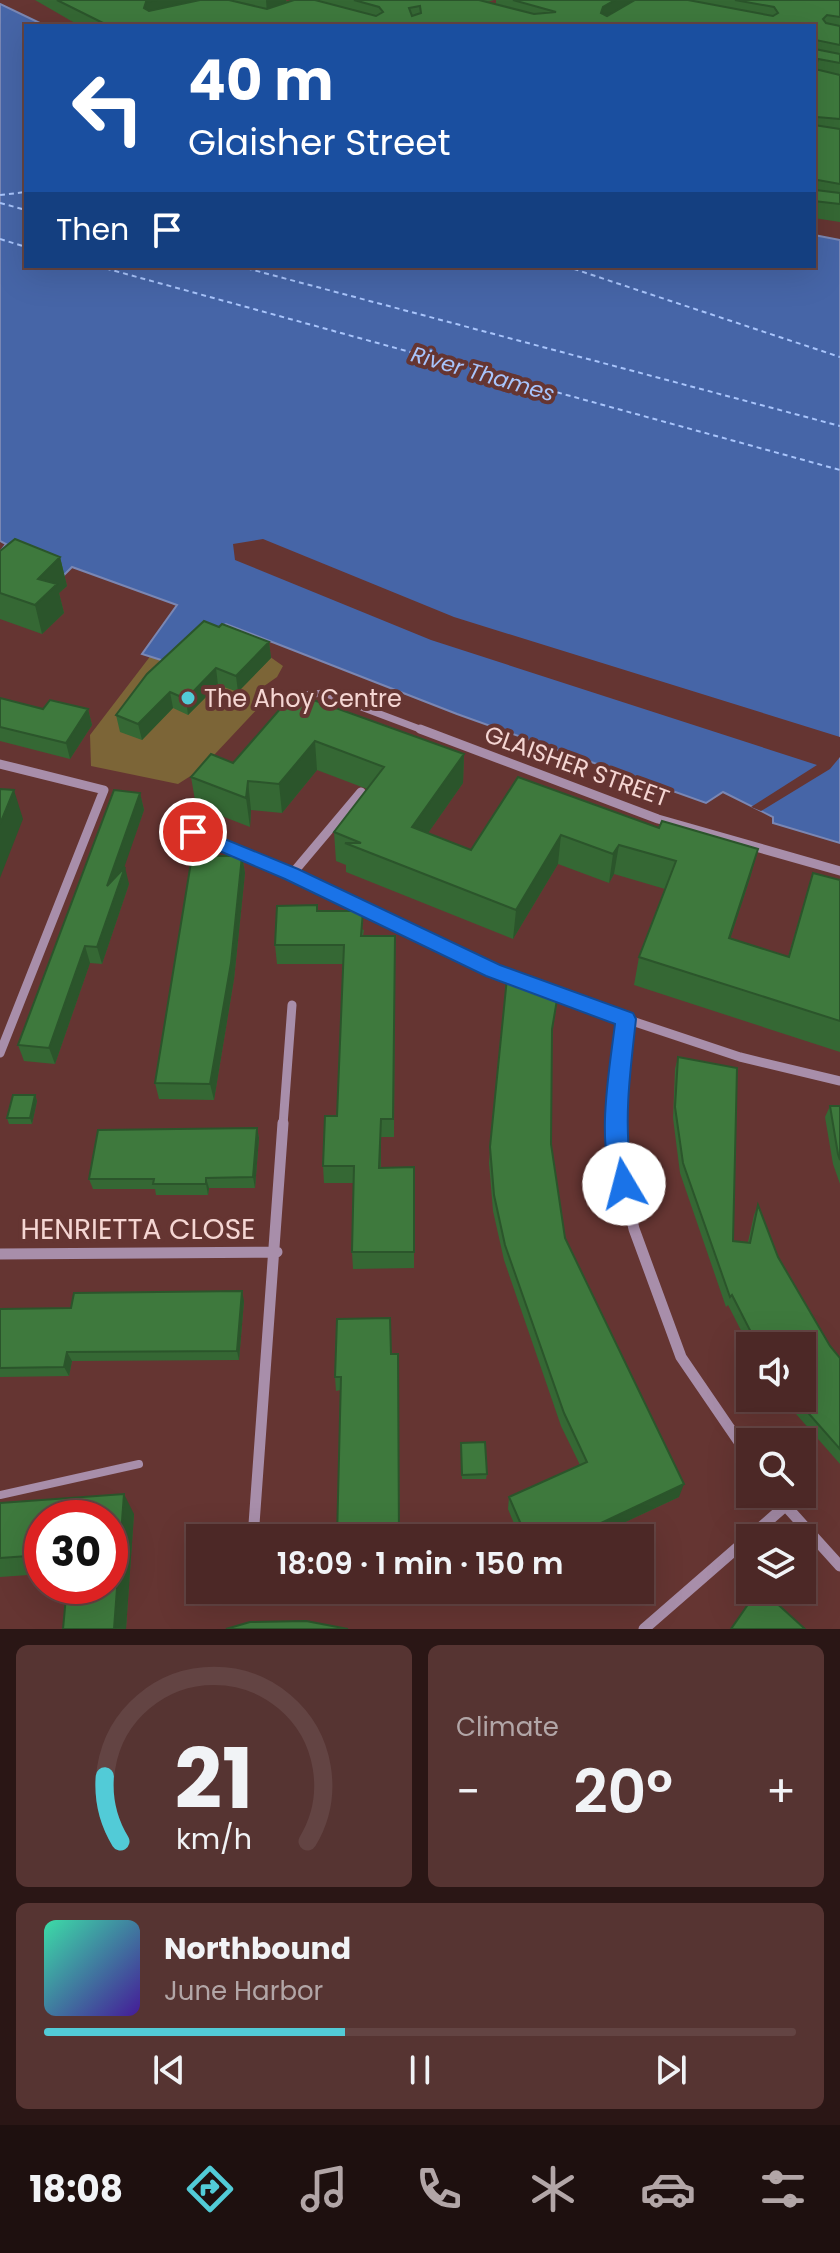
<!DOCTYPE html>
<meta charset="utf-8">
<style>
:root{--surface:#4c2826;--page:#563432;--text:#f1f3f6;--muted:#b2a6a7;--line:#634443;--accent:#52cbd7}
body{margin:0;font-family:Poppins,sans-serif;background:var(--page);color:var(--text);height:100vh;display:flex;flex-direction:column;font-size:30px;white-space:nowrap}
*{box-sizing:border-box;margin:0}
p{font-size:26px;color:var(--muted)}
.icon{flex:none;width:44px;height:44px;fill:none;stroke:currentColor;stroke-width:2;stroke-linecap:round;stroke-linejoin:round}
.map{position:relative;height:1629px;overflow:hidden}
.details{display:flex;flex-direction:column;gap:16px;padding:16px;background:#2a1615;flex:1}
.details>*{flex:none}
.guide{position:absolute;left:24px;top:24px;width:792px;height:244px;border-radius:0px;box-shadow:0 8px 32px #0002,0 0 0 2px var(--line);background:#1a4fa0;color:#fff;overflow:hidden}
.fabs{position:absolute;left:736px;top:1332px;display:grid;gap:16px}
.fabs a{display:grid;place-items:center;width:80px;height:80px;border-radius:0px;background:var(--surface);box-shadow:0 8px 32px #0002,0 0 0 2px var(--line);font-size:40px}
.speed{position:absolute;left:24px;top:1500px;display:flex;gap:16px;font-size:40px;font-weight:700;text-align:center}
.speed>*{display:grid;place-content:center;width:104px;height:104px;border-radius:50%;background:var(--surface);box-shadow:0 8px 32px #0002,0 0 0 2px var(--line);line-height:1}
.speed .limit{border:12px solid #d22;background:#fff;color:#111}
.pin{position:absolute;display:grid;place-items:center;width:68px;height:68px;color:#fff;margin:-34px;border:4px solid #fff;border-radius:50%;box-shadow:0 2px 8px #0007}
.me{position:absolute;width:88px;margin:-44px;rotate:352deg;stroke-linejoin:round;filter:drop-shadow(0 0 6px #0008)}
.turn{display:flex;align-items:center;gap:28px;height:168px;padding:0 32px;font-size:36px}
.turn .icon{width:104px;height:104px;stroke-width:2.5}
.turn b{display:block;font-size:56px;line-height:68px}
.then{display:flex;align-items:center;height:76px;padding:0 32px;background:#0003;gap:16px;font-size:30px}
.big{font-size:60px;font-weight:600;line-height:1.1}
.details .tile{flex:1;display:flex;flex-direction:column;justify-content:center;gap:12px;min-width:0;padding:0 28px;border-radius:12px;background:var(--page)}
.details .dial{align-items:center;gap:0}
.dial svg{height:208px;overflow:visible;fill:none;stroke:var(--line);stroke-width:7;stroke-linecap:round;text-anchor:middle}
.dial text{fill:var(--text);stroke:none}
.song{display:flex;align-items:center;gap:24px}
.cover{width:96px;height:96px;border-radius:12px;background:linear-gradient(135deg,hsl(160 70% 55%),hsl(260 70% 35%))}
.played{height:8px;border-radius:4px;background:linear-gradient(90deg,var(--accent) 40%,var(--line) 40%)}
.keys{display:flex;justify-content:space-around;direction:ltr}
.heat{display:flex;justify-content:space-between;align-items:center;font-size:44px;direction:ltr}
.details .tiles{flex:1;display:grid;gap:16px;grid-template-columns:1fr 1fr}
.tile:last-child{grid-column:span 2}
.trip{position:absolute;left:186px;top:1524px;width:468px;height:80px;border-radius:0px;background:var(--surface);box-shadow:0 8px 32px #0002,0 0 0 2px var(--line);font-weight:600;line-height:80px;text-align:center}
.tabs{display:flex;height:128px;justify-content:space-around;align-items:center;background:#1e100f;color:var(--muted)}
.tabs .icon{width:56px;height:56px}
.tabs .current{color:var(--accent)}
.tabs b{font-size:36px;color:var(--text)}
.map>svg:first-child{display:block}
.green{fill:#7c6537}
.water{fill:#4665a7;stroke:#7a87b4;stroke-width:2}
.pier{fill:#653532}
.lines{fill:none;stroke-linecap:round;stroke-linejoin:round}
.ferry{stroke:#a8c4fb;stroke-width:2;stroke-dasharray:5 4;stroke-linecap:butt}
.service{stroke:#a88eaa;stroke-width:8}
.minor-far2{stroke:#a88eaa;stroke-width:7}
.minor-far1{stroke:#a88eaa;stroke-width:9}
.minor{stroke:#a88eaa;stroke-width:11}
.wall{fill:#356834}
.shaded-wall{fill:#2b552b}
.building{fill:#3e793d;stroke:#2b552b;stroke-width:2;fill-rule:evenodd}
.route{fill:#1a73e8;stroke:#114b97;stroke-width:2}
.poi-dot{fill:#52cbd7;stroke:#653532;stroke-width:3}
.labels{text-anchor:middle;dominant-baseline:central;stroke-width:8;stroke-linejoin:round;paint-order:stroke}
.far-water-label{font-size:22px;font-style:italic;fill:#a8c4fb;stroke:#653532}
.poi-label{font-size:24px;fill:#f5d6d3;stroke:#653532;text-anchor:start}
.street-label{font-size:24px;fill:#f5d6d3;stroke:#653532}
.near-street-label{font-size:28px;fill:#f5d6d3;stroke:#653532}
</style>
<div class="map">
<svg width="840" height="1629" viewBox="0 0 840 1629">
<rect width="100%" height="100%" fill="#653532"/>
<!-- green -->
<path class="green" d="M229,628L283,666L277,677L257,691L260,706L200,770L178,784L91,766L90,735L155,650Z"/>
<!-- water -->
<path class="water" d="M0,4L46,26H26V266H814V235L840,240V843L773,823V817L723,792L706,803L457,714L226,624L207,634L174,664L142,654L177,605L72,567L61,578L0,552L6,544L0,541Z"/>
<!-- pier -->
<path class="pier" d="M263,539L454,617L840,737V757L830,769L761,811L751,807L817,765L431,640L235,560L233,544Z"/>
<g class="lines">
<!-- ferry -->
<path class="ferry" d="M0,195L26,192
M0,203L26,210
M0,239L26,247
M97,266L840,470
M238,266L840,426
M565,266L840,357"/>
<!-- service -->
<path class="service" d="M0,1495L139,1464"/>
<!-- minor-far2 -->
<path class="minor-far2" d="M302,695L324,693L425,731"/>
<!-- minor-far1 -->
<path class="minor-far1" d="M420,729L658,819L840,871
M0,764L104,790L0,1053
M193,832L524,983
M292,874L361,792
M551,994L740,1057L840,1081
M283,1125L292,1005
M617,1125L625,1019"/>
<!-- minor -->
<path class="minor" d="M617,1123L618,1161L634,1229L681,1357L750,1458
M0,1254L277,1252
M775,1494L840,1566
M253,1538L283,1123
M644,1629L784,1507"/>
</g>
<!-- wall -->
<path class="wall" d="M35,0H286L287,2L320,1V0H494L488,2L496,4V0H840V222L814,218V26H80Z
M0,551L60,557L67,586L59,593L64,613L42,634L0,619Z
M219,627L269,642L271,658L238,692L218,685L188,715L173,708L142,740L120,732L116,715Z
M294,693L464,754L463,783L428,833L471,850L518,777L659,828L758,849L750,878L730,939L788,957L813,873L840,880V1052L634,985L639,957L665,889L614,874L609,883L558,864L513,939L346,872V865L336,861L334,832L367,789L317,770L282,813L251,810L250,827L196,806L191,777L233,763Z
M0,698L43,709H88L92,725L70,759L0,741Z
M140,793L144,810L123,869L129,884L102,964L90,963L55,1064L24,1061L18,1045Z
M242,856L245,873L234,979L214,1100L159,1099L155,1083Z
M318,911L364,930L363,936L395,955L394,1137H381V1168L414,1167V1268L353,1269L352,1252L354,1183H324L323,1166L337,1116L344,964H277L275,945Z
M507,978L559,988L552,1035L551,1144L565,1238L679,1497L591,1538H520L508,1509L509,1497L580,1465L561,1426L504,1260L493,1211L489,1163Z
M678,1057L733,1241L748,1242L754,1215L758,1205L778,1257L830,1346L840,1358V1464L782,1398H802V1346H750V1348L728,1305L726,1307L680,1173L673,1118L675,1069Z
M35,1095L37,1101L32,1124H9L7,1118Z
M830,1106H840V1184L833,1164L825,1117Z
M257,1128L259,1138L255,1188H209L208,1195H156L155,1189H93L89,1179Z
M244,1301L239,1360L72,1361L69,1376L0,1377V1309L71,1308Z
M390,1318L341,1390L336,1391L335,1377Z
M461,1447L487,1474L486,1479H462Z
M0,1503L134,1514L126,1629H63L110,1586L42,1518V1574L0,1577Z"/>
<!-- shaded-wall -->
<path class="shaded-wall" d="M157,0H197L198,6L146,23L144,8L146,2Z
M266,0H286L287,7L267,14Z
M615,0H638L601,22V13L603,7Z
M60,557L67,586L59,593L64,613L42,634L35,605L38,579Z
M269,642L271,658L238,692L236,676Z
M216,668L218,685L188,715L186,699Z
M170,692L173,708L142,740L138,724Z
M88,709L92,725L70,759L66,743Z
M315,741L317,770L282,813L279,784Z
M464,754L463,783L412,856V827Z
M248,781L251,810L250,827L246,798Z
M14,790L23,819L0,878V824Z
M140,793L144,810L112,903L107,886Z
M561,835L558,864L513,939L516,910Z
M619,845L614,874L609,883L613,854Z
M758,849L750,878L721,967L729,938Z
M242,856L245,873L234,979L214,1100L210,1084Z
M125,867L129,884L102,964L97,947Z
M85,946L90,963L55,1064L49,1048Z
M35,1095L37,1101L32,1124L30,1118Z
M381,1119V1137L380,1185L379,1168Z
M257,1128L259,1138L255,1188L253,1177Z
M206,1178L209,1188L208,1195L206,1184Z
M242,1291L244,1301L239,1360L237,1351Z
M67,1352L72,1361L69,1376L64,1367Z
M684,1484L679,1497L591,1538H569Z
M124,1494L134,1514L126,1629H114Z"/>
<!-- building -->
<path class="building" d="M57,0H157L146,2L144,8L149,11L200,0H229L267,9L294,0H315L376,16L383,12L379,7L354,0H479L534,14L556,12L513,0H615L603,7L601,13L607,16L635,0H688L773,16L778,13L774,7L735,0H840V17L827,15L823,19L826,23L840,26V45L816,40L814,43V26H109ZM420,6L421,13L412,16L409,8Z
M814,47L815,49L840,54V63L818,59L815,69L840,75V119L817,117L814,119Z
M814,125L840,129V184L818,180L814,183Z
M814,186L816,190L840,193V204L814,201Z
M15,539L60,557L38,579L57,584L35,605L0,593V551Z
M204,621L219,627L222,624L269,642L236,676L216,668L186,699L170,692L138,724L116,715L147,674Z
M294,693L464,754L412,827L471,850L518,777L659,828L662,821L758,849L729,938L789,957L813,873L840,880V1021L639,957L676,861L619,845L613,854L561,835L516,910L345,843H361L334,832L384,767L315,741L279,784L248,781L246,798L191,777L211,754L233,763Z
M0,698L43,709L50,700L88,709L66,743L0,727Z
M0,789L14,790L0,824Z
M114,790L140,793L107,886L125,867L97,947L85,946L49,1048L18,1045Z
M192,856H242L231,963L210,1084L155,1083Z
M317,905V911H363L361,936H395L393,1119H381L379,1168L414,1167V1252H352L354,1166H323L325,1116H337L344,945H275L277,906Z
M507,978L559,988L552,1029L551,1144L565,1238L684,1484L569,1538H527L509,1497L587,1462L564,1413L505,1245L494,1195L490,1147Z
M678,1057L737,1068L733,1241L750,1243L758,1205L778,1257L830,1346L840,1358V1449L795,1398H802V1346H758L732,1295L730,1297L683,1163L675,1107Z
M13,1095H35L30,1118H7Z
M830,1106H840V1160L838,1154Z
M257,1128L253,1177L206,1178V1184H153L154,1179H89L98,1130Z
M242,1291L237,1351L67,1352L64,1367L0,1368V1309L71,1308L74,1293Z
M390,1318L391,1354H398L399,1538H337L341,1377H335L337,1319Z
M485,1442L487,1474L462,1475L461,1443Z
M124,1494L114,1629H63L67,1586H110V1518H42V1555L0,1558V1503Z
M758,1590H762L805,1629H731Z
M306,1621L348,1629H226L250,1622Z"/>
<!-- route -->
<path class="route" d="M193,826L298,869L500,965L633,1013L636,1019C631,1066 624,1114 630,1160C631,1172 637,1180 632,1191L624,1194L616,1191C595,1146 609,1073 615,1024L486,976L285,879L187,837V828Z"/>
<!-- markers -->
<circle class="poi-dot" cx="188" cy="698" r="8"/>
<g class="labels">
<!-- far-water labels -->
<g class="far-water-label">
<text transform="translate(483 374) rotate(16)">River Thames</text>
</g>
<!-- poi labels -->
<g class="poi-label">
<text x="204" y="698">The Ahoy Centre</text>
</g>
<!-- street labels -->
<g class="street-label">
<text transform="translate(577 766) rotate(20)">GLAISHER STREET</text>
</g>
<!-- near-street labels -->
<g class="near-street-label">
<text x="138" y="1229">HENRIETTA CLOSE</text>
</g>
</g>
</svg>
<div class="fabs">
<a><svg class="icon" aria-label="sound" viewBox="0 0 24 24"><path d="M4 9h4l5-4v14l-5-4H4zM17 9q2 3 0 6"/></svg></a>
<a><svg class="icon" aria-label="search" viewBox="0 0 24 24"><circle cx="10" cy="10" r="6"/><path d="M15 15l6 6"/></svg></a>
<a><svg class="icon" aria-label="layers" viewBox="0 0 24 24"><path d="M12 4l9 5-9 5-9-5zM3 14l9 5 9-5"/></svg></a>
</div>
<div class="speed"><div class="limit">30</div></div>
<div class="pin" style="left:193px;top:832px;background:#d93025"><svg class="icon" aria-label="arrive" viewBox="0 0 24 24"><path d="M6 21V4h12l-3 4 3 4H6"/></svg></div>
<svg class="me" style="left:624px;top:1184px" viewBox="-20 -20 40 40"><circle r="19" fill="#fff"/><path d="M0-13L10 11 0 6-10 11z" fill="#1a73e8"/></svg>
<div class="trip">18:09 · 1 min · 150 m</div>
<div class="guide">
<div class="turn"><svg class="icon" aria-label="left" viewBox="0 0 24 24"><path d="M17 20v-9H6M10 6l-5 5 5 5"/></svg><div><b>40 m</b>Glaisher Street</div></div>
<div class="then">Then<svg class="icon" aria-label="arrive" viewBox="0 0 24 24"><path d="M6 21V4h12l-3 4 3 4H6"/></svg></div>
</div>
</div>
<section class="details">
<div class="tiles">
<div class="tile dial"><svg viewBox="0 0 100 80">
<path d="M14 69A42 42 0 1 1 86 69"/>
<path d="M14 69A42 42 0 0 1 8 44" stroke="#52cbd7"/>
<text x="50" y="56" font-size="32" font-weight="700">21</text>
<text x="50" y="72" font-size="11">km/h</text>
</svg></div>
<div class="tile"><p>Climate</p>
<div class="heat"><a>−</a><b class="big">20°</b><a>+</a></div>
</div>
<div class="tile">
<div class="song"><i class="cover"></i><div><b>Northbound</b><p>June Harbor</p></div></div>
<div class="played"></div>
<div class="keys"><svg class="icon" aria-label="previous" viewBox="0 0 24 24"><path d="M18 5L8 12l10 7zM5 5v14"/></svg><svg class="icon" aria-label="pause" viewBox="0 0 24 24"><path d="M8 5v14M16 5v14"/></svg><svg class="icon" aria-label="next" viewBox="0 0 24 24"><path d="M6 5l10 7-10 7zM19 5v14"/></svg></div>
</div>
</div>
</section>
<nav class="tabs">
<b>18:08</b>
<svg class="icon current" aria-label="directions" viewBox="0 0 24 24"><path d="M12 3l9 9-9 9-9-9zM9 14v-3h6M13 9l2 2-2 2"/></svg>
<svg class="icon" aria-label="music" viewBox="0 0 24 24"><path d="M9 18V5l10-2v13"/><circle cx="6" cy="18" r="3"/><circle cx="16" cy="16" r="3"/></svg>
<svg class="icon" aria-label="phone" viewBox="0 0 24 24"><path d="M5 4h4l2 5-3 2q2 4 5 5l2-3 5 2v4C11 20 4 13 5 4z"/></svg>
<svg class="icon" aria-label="climate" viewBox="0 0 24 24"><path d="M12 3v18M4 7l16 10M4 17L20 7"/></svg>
<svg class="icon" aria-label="car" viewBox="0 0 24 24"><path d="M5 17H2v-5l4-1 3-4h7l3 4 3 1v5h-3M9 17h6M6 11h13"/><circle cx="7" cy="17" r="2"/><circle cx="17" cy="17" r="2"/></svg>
<svg class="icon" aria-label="filters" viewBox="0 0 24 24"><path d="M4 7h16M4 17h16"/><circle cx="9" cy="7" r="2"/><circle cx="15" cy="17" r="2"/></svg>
</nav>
